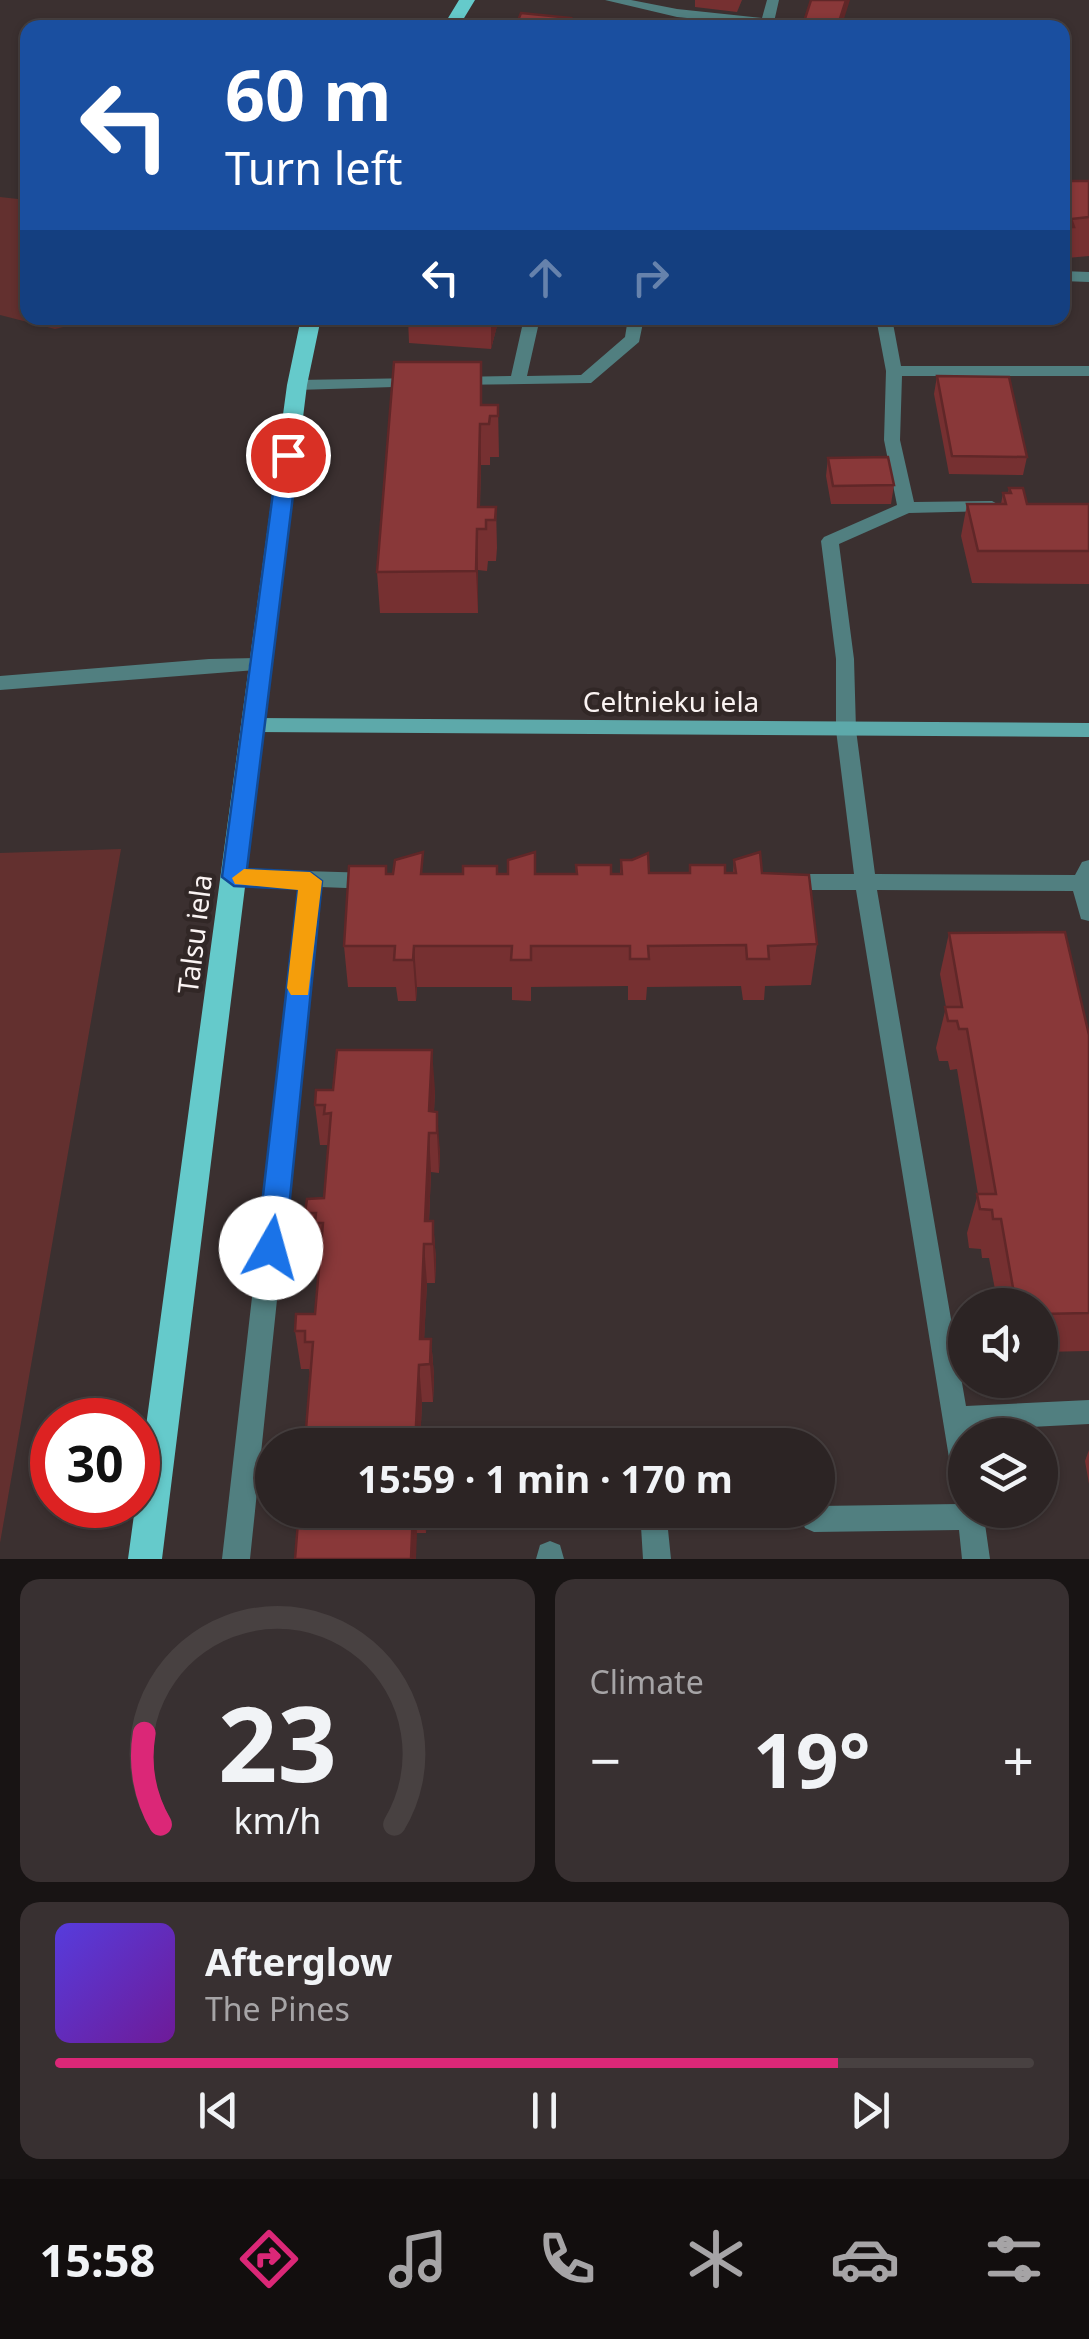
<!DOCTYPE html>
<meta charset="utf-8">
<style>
:root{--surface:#2c2424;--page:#383031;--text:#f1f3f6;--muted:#a6a4a6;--line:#484141;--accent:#db2777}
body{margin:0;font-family:"Noto Sans",sans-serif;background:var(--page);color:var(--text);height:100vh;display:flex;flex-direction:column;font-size:38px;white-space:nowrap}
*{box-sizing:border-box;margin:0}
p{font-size:32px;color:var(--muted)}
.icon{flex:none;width:55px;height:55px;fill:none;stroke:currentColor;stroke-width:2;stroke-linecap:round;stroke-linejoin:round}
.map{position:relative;height:1559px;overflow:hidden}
.details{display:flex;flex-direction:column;gap:20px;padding:20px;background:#181414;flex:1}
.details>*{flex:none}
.top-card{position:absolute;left:20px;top:20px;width:1050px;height:305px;border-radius:20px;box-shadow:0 2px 8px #0004,0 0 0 2px var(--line);background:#1a4fa0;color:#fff;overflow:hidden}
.buttons{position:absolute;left:948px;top:1288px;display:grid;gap:20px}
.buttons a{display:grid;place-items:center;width:110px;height:110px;border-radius:50%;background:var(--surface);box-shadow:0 2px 8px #0004,0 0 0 2px var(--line);font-size:50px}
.speed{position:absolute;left:30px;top:1398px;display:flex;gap:20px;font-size:50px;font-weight:700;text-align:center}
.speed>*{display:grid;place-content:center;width:130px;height:130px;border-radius:50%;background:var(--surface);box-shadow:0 2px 8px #0004,0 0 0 2px var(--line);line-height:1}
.speed .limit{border:15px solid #d22;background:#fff;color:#111}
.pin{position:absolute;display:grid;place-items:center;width:85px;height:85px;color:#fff;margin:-42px;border:5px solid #fff;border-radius:50%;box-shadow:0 2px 10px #0007}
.me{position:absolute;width:110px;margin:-55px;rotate:7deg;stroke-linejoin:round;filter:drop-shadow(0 0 8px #0008)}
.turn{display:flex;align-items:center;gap:35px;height:210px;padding:0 40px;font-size:45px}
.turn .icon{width:130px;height:130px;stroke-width:2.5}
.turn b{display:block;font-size:70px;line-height:85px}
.lanes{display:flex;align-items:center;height:95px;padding:0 40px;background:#0003;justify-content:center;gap:50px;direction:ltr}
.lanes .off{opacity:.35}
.big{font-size:75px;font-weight:700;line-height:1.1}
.details .widget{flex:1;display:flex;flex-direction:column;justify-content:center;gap:15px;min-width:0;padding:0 35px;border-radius:20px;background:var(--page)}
.details .dial{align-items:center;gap:0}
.dial svg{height:260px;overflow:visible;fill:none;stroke:var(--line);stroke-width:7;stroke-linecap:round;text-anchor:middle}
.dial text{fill:var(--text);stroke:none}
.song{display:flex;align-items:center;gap:30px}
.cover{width:120px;height:120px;border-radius:15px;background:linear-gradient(135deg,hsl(250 70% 55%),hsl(280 70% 35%))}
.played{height:10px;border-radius:5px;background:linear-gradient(90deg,var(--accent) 80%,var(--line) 80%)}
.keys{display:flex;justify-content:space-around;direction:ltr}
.heat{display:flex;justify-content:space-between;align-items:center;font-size:55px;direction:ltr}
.details .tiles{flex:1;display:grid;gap:20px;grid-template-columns:1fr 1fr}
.widget:last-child{grid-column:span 2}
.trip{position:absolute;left:255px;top:1428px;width:580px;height:100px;border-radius:50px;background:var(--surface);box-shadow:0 2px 8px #0004,0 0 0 2px var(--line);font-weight:700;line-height:100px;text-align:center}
.tab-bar{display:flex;height:160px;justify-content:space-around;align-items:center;background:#120e0e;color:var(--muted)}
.tab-bar .icon{width:70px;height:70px}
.tab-bar .on{color:var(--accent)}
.tab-bar b{font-size:45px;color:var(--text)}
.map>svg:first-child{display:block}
.green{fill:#63302f}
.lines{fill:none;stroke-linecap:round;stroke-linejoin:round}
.lane{fill:#517f80;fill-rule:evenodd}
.street{fill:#517f80;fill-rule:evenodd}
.secondary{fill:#5da9aa;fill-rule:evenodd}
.primary{fill:#65cacb;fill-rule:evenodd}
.wall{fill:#763031}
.shaded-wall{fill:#602728}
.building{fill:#893839;stroke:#602728;stroke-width:2.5}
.route{fill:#1a73e8;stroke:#114b97;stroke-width:2.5}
.slow{fill:#f59e0b}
.labels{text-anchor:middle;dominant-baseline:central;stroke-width:9;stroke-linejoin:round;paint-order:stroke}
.street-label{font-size:28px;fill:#faf3f2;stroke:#312726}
</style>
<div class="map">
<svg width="1089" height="1559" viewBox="0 0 1089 1559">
<rect width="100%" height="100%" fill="#3b3030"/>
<!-- green -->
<path class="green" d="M0,197L27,200L28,318H100L55,329L0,315Z
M121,849L0,1543V853Z"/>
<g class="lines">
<!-- lane -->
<path class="lane" d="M605,0H631L677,9L762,18L767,0H779L774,22L767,26L677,17Z
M261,658L268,659L270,664L268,669L0,690V676L209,659Z"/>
<!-- street -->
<path class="street" d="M1062,271L1089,272V282L1062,281Z
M524,318H540L527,376L581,375L625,337L628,318H644L639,342L591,383L448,385V379L454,377L511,376Z
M876,318H892L901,366H1089V376H902L900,440L914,502L992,501L1001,506L992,511L909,513L839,544L854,659L856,730L875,874L1075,875L1082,862L1089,860V921L1081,919L1073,891L877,890L966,1406L1089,1400V1424L970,1430L971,1435H965V1489L956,1485L952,1476L856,890H786L779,888L776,882L779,876L786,874H854L836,730V659L821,541L824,537L897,505L884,440L886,371Z
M420,378L426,380V386L297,390L289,385L297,380Z
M234,869L372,873L379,875L382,881L379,887L372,889L320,887L250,1559H222L299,887L227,883L224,877L227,871Z
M965,1499V1510H983L990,1559H962L959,1530L814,1532L805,1528L801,1519L804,1510H818V1506L959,1504Z
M640,1510H666L671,1559H643Z
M550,1541L560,1545L564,1559H536L540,1545Z"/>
<!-- secondary -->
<path class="secondary" d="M253,718L1089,723V737L253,732L243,725Z"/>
<!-- primary -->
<path class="primary" d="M459,0H475L458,28H442Z
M301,318H321L307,385L162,1559H128L287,385Z"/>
</g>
<!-- wall -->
<path class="wall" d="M695,0H742L737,12L695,7Z
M1062,181H1089V256L1067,258L1065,267H1062Z
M408,318H499L491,349L409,343Z
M937,376L1027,457L1023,475L949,474L934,394Z
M482,405H498L499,457H490V465H481L480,507H496L497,548L496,561H488L487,571L478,570V613H380L377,572Z
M828,458L894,485L891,504H831L826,476Z
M1009,488L1027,504H1089V584L972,583L961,536L967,504H1001L1003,493H1008Z
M621,860L649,873H689L690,865L725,873H733L734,860L762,873L817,944L811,985L765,986L764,1000H743L741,986L647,987L646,1000H628V986L531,987V1001L512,1000V987H417L416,1001H398L396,987H348L344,946L387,874H620Z
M949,933L1089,1035V1351L1040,1352V1305H998L989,1258H982L981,1249L969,1248L967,1233L978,1194L957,1069L950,1070L948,1061H939L936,1048L946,1007L940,974Z
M435,1090L434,1112L440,1152L439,1173L431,1172L429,1221H433L436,1260L435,1283H427L424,1339H431L434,1376L433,1402H422L420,1445H285L305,1442L310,1374L309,1369H301L295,1331L315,1314L320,1258L319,1252H311L305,1213L324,1198L328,1145H320L315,1105Z
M1089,1450V1484L1085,1461Z
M299,1510H427L426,1533H417Z"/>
<!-- shaded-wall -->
<path class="shaded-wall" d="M846,0H850L841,28H837Z
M491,318H499L491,349Z
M480,424L481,465L479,529L478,507Z
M477,529L478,570V613L476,571Z
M414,946L417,987L416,1001L413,960Z
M432,1050L435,1090L433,1133L429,1111Z
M437,1112L440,1152L439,1173L437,1133Z
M429,1133L431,1172L428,1244L425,1221Z
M433,1221L436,1260L435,1283L433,1244Z
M424,1244L427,1283L423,1365L420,1339Z
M431,1339L434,1376L433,1402L430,1364Z
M419,1365L422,1402L420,1445H415Z
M413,1510H415L417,1533L416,1559H411Z
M424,1510H427L426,1533Z"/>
<!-- building -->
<path class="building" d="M811,0H846L837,28H802Z
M521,13L571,18L567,28H515Z
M1062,181H1089V217L1071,219L1074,227H1062Z
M394,362H481V405H498V416H490L489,424H480L478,507H496L495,520H486V529H477L476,571L377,572Z
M937,376L1009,377L1027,457L952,456Z
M888,457L894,485L833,486L828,458Z
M1009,488H1023L1027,504H1089V551H978L967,504H1006L1003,493H1011Z
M423,852L421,874H463V866H497V874H508V860L535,852V874H577L576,865H611V874H622L621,860H632L648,853L649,873H690V865H725V873H736L734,860L760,852L762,873L809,875L817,944L768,946L769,959H747L746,945L648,946L649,959H630V946H531V960H511L512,946H414L413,960H394L395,946H344L349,866H386V874H393L395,860Z
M1065,932L1089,1035V1313L1040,1314V1305H1016L1001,1219H993L992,1210L980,1209L977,1194H996L967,1029H959L957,1021H948L945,1007H962L949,933Z
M337,1050H432L429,1111L437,1112V1133H429L425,1221H433V1244H424L420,1339H431L430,1364L419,1365L415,1445H285V1442H305L313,1342H305V1331H295L296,1314H315L323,1223H315L316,1213H305L307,1199L324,1198L331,1113L324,1114L325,1105H315L316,1090H333Z
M299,1510H413L411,1559H295Z"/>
<!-- route -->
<path class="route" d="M288,449L298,455L247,869L310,872L322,881L285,1248L281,1256L271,1260L261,1256L257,1248L298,889L234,886L222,877L278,455Z"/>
<!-- slow -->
<path class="slow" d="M244,869L310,872L322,881L308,995H291L287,988L298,890L235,884L232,878Z"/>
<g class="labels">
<!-- street labels -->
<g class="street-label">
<text x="671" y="701">Celtnieku iela</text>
<text transform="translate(194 934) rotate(-83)">Talsu iela</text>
</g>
</g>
</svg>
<div class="buttons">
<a><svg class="icon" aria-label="sound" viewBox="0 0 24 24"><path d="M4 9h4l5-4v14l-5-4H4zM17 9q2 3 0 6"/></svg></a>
<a><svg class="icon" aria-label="layers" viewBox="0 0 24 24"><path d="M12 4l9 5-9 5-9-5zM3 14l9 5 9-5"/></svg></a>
</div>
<div class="speed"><div class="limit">30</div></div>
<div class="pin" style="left:288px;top:455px;background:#d93025"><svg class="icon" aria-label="arrive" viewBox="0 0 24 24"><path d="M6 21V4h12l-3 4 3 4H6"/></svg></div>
<svg class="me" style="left:271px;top:1248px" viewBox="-20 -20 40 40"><circle r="19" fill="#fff"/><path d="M0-13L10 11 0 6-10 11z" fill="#1a73e8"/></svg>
<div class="trip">15:59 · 1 min · 170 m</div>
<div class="top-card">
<div class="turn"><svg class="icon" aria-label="left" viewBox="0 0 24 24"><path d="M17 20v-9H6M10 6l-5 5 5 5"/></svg><div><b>60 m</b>Turn left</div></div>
<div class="lanes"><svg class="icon" aria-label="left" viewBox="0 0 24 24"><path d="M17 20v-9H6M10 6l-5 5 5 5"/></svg><svg class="icon off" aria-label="ahead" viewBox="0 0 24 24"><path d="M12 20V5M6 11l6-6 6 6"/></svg><svg class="icon off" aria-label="right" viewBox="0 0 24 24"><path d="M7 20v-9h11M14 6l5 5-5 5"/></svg></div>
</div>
</div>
<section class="details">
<div class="tiles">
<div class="widget dial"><svg viewBox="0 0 100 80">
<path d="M14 69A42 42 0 1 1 86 69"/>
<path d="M14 69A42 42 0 0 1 9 41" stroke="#db2777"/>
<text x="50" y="56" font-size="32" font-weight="700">23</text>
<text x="50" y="72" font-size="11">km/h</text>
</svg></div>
<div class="widget"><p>Climate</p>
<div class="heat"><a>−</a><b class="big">19°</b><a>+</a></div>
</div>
<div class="widget">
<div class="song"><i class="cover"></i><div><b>Afterglow</b><p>The Pines</p></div></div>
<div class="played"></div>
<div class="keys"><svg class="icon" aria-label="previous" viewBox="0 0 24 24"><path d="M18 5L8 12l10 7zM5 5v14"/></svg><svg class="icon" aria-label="pause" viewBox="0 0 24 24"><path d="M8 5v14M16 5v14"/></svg><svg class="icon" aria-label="next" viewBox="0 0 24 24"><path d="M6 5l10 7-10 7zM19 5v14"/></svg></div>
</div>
</div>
</section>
<nav class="tab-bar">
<b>15:58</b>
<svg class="icon on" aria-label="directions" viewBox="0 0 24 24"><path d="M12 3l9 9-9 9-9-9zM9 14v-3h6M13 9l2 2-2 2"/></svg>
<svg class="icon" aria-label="music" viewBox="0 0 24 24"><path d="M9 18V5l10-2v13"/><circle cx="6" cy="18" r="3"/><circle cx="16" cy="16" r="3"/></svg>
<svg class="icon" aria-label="phone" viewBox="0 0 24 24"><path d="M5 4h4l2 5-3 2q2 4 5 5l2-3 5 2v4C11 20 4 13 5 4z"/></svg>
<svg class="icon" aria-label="climate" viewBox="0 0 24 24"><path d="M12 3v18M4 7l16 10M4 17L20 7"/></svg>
<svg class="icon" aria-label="car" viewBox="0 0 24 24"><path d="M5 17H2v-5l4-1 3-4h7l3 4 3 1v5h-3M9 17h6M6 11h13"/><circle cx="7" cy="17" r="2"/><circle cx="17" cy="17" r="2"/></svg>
<svg class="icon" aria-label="filters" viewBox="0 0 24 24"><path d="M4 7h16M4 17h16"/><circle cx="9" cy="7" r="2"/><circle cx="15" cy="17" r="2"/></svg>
</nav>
